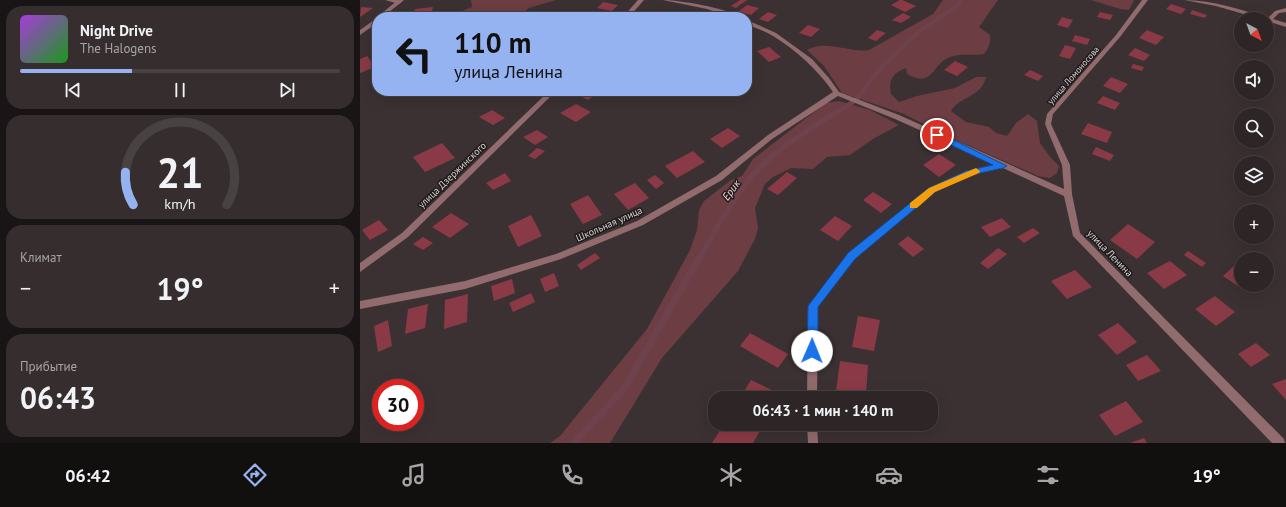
<!DOCTYPE html>
<html lang="ru">
<meta charset="utf-8">
<style>
:root{--surface:#2d2526;--page:#352d2e;--text:#f1f3f6;--muted:#a7a5a7;--line:#484243;--accent:#95b2f1}
body{margin:0;font-family:"PT Sans",sans-serif;background:var(--page);color:var(--text);height:100vh;display:flex;flex-direction:column;font-size:15px;white-space:nowrap}
*{box-sizing:border-box;margin:0}
p{font-size:13px;color:var(--muted)}
.icon{flex:none;width:22px;height:22px;fill:none;stroke:currentColor;stroke-width:2;stroke-linecap:round;stroke-linejoin:round}
.map{position:relative;flex:1;overflow:hidden}
.sheet{display:flex;flex-direction:column;gap:6px;padding:6px;background:#191415;width:360px}
.sheet>*{flex:none}
.guide{position:absolute;left:12px;top:12px;width:380px;height:84px;border-radius:16px;box-shadow:0 4px 16px #0002,0 0 0 1px var(--line);background:#95b2f1;color:#111;overflow:hidden}
.needle{width:26px;rotate:139deg}
.buttons{position:absolute;left:874px;top:12px;display:grid;gap:8px}
.buttons a{display:grid;place-items:center;width:40px;height:40px;border-radius:50%;background:var(--surface);box-shadow:0 4px 16px #0002,0 0 0 1px var(--line);font-size:20px}
.speed{position:absolute;left:12px;top:379px;display:flex;gap:8px;font-size:20px;font-weight:700;text-align:center}
.speed>*{display:grid;place-content:center;width:52px;height:52px;border-radius:50%;background:var(--surface);box-shadow:0 4px 16px #0002,0 0 0 1px var(--line);line-height:1}
.speed .limit{border:6px solid #d22;background:#fff;color:#111}
.pin{position:absolute;display:grid;place-items:center;width:34px;height:34px;color:#fff;margin:-17px;border:2px solid #fff;border-radius:50%;box-shadow:0 1px 4px #0007}
.me{position:absolute;width:44px;margin:-22px;rotate:1deg;stroke-linejoin:round;filter:drop-shadow(0 0 3px #0008)}
.turn{display:flex;align-items:center;gap:14px;height:84px;padding:0 16px;font-size:18px}
.turn .icon{width:52px;height:52px;stroke-width:2.5}
.turn b{display:block;font-size:28px;line-height:34px}
.big{font-size:30px;font-weight:600;line-height:1.1}
.sheet .card{flex:1;display:flex;flex-direction:column;justify-content:center;gap:6px;min-width:0;padding:0 14px;border-radius:16px;background:var(--page)}
.sheet .dial{align-items:center;gap:0}
.dial svg{height:104px;overflow:visible;fill:none;stroke:var(--line);stroke-width:7;stroke-linecap:round;text-anchor:middle}
.dial text{fill:var(--text);stroke:none}
.song{display:flex;align-items:center;gap:12px}
.cover{width:48px;height:48px;border-radius:6px;background:linear-gradient(135deg,hsl(280 70% 55%),hsl(120 70% 35%))}
.played{height:4px;border-radius:2px;background:linear-gradient(90deg,var(--accent) 35%,var(--line) 35%)}
.keys{display:flex;justify-content:space-around;direction:ltr}
.heat{display:flex;justify-content:space-between;align-items:center;font-size:22px;direction:ltr}
.trip{position:absolute;left:348px;top:391px;width:230px;height:40px;border-radius:16px;background:var(--surface);box-shadow:0 4px 16px #0002,0 0 0 1px var(--line);font-weight:600;line-height:40px;text-align:center}
.tab-bar{display:flex;height:64px;justify-content:space-around;align-items:center;background:#120f0f;color:var(--muted)}
.tab-bar .icon{width:28px;height:28px}
.tab-bar .selected{color:var(--accent)}
.tab-bar b{font-size:18px;color:var(--text)}
main{display:flex;flex:1;min-height:0}
.map>svg:first-child{display:block}
.green{fill:#6c3d42}
.lines{fill:none;stroke-linecap:round;stroke-linejoin:round}
.stream-far2{stroke:#6d424c;stroke-width:4.5}
.stream-far1{stroke:#6d424c;stroke-width:5.5}
.stream{stroke:#6d424c;stroke-width:7}
.building{fill:#893a46}
.lane{fill:#916b6e;fill-rule:evenodd}
.street{fill:#916b6e;fill-rule:evenodd}
.route{fill:#1a73e8;stroke:#114b97}
.slow{fill:#f59e0b}
.labels{text-anchor:middle;dominant-baseline:central;stroke-width:3;stroke-linejoin:round;paint-order:stroke}
.far-street-label{font-size:9px;fill:#d9d1d2;stroke:#1f1a1b}
.street-label{font-size:10px;fill:#d9d1d2;stroke:#1f1a1b}
.water-label{font-size:11px;font-style:italic;fill:#f5dcdd;stroke:#1f1a1b}
</style>
<main>
<section class="sheet">
<div class="card">
<div class="song"><i class="cover"></i><div><b>Night Drive</b><p>The Halogens</p></div></div>
<div class="played"></div>
<div class="keys"><svg class="icon" aria-label="previous" viewBox="0 0 24 24"><path d="M18 5L8 12l10 7zM5 5v14"/></svg><svg class="icon" aria-label="pause" viewBox="0 0 24 24"><path d="M8 5v14M16 5v14"/></svg><svg class="icon" aria-label="next" viewBox="0 0 24 24"><path d="M6 5l10 7-10 7zM19 5v14"/></svg></div>
</div>
<div class="card dial"><svg viewBox="0 0 100 80">
<path d="M14 69A42 42 0 1 1 86 69"/>
<path d="M14 69A42 42 0 0 1 8 44" stroke="#95b2f1"/>
<text x="50" y="56" font-size="32" font-weight="700">21</text>
<text x="50" y="72" font-size="11">km/h</text>
</svg></div>
<div class="card"><p>Климат</p>
<div class="heat"><a>−</a><b class="big">19°</b><a>+</a></div>
</div>
<div class="card"><p>Прибытие</p><b class="big">06:43</b></div>
</section>
<div class="map">
<svg width="926" height="443" viewBox="0 0 926 443">
<rect width="100%" height="100%" fill="#3c3132"/>
<!-- green -->
<path class="green" d="M111,0H196L169,8L157,17H87L112,7Z
M583,0H638L619,27L630,35C631,42 629,48 624,54C613,56 601,53 590,57C571,64 574,89 547,74L546,68C533,73 528,80 531,94L539,102L557,96L595,88L616,77H626C622,97 600,96 591,111L606,122L629,127L636,133L647,136L656,123L668,114L677,121L680,143L691,158L699,166L697,173L690,178L678,176L585,135L544,114L482,93L464,66L447,50C466,39 489,53 509,50L573,14Z
M731,0H774L769,10L760,9Z
M479,101L510,110L539,125L513,139L490,155L467,157L453,169L431,168L413,177L405,184L395,208L398,228L395,239L378,271L302,358L250,443H190L200,436L287,329L330,250L337,230L339,210L344,201L371,180L382,176L393,159L466,103Z"/>
<g class="lines">
<!-- stream-far2 -->
<path class="stream-far2" d="M474,114L496,100L519,70L560,31L599,4L600,0"/>
<!-- stream-far1 -->
<path class="stream-far1" d="M339,259C355,230 372,201 392,176C413,151 448,130 475,113"/>
<!-- stream -->
<path class="stream" d="M214,443L266,386L339,258"/>
</g>
<!-- building -->
<path class="building" d="M380,0H387L376,8L371,6Z
M540,0H542L556,6L545,12L531,5Z
M243,2L258,5L252,11L237,8Z
M811,4L826,9L821,14L806,9Z
M387,5L399,8L391,15L378,12Z
M1,7L13,8L0,17Z
M73,7L71,15L53,17L55,9Z
M832,10L847,15L845,18L830,14Z
M408,12L417,15L408,22L399,19Z
M740,12L753,15L750,20L737,17Z
M543,13L551,17L541,23L532,20Z
M702,17L713,20L708,28L697,25Z
M448,25L460,29L451,37L439,33Z
M517,30L526,33L516,41L508,38Z
M787,30L804,37L796,45L779,38Z
M715,35L730,39L727,45L712,41Z
M705,45L716,48L710,59L699,56Z
M409,47L421,57L409,62L397,51Z
M775,48L790,55L784,61L768,55Z
M7,56L15,67L0,73V59Z
M595,61L608,67L597,76L584,70Z
M773,64L784,67L782,71L771,68Z
M670,70L683,76L678,81L664,75Z
M751,77L768,84L760,93L743,86Z
M157,91H176L167,97L156,92Z
M218,91H237L239,92L228,100L214,93Z
M743,96L760,103L755,110L737,103Z
M216,104L231,112L216,122L200,113Z
M132,110L145,118L133,125L119,117Z
M728,123L752,132L747,143L721,134Z
M368,128L380,136L362,148L350,139Z
M177,130L188,137L175,145L163,137Z
M82,143L95,158L65,172L53,157Z
M736,147L754,155L750,161L732,154Z
M177,148L185,151L175,159L168,156Z
M333,151L345,162L317,178L305,166Z
M579,154L596,165L579,177L563,165Z
M427,172L437,178L418,195L407,189Z
M145,173L151,181L133,190L126,183Z
M295,175L304,183L296,189L287,180Z
M275,183L289,198L268,210L254,194Z
M513,192L532,204L521,213L503,200Z
M228,195L242,215L223,224L210,204Z
M91,213L109,224L90,238L72,227Z
M171,215L182,236L158,247L148,226Z
M475,216L492,226L478,241L460,230Z
M642,218L651,227L630,237L621,227Z
M19,220L28,230L10,240L2,230Z
M768,224L795,242L777,259L750,240Z
M673,228L680,233L664,243L657,237Z
M548,236L564,249L553,257L538,244Z
M63,237L73,243L63,250L53,244Z
M638,248L647,254L628,269L620,263Z
M828,251L846,263L842,267L824,255Z
M235,253L240,258L221,270L217,265Z
M810,261L827,275L804,289L787,273Z
M874,266L881,270V282L878,286L863,276Z
M715,270L732,287L707,299L691,281Z
M194,273L199,286L185,292L180,279Z
M152,279L155,293L134,301L131,286Z
M171,293L175,302L153,312L149,303Z
M108,294L107,322L84,329L85,300Z
M855,296L875,312L856,326L835,309Z
M68,304L65,328L45,334L48,309Z
M498,316L520,320L514,351L492,347Z
M28,320L32,346L18,352L14,326Z
M758,323L777,342L757,355L738,335Z
M390,333L428,354L418,368L380,346Z
M896,343L910,355L891,367L878,354Z
M787,355L801,371L778,381L766,365Z
M480,361L508,365L506,395L476,391Z
M926,379V400L912,384Z
M391,380L420,394L418,398H380Z
M766,401L783,422L755,436L739,415Z
M364,424H404L393,443H352Z
M784,438L787,443H770Z"/>
<g class="lines">
<!-- lane -->
<path class="lane" d="M25,0H37L42,2L39,4Z"/>
<!-- street -->
<path class="street" d="M38,0H44L23,17H17Z
M278,0H284L269,17H263Z
M303,0C320,0 366,8 380,17H371L347,9Z
M782,0H788L760,37L693,114L691,124L710,165L712,194L720,233L924,439L925,443H912L713,236L704,196L643,168L611,175L575,192L494,258L458,307L457,398H447L448,306L488,254L569,188L606,171L635,164L535,119L478,96L412,139L362,180L283,225L201,259L105,289L0,309V301L105,281L196,254L277,221L356,176L408,135L473,92C457,69 437,51 413,36C405,31 395,28 387,24V20L416,33L452,59L469,78L479,92L539,115L704,189L702,165L685,124L687,114L756,35Z
M824,0C853,0 881,10 908,18L915,11L926,8V12L919,13L913,19L926,23V27L907,21V19H901L856,6Z
M17,18V23L0,35V30Z
M189,91H196L48,237L0,272V263L42,233Z
M447,424H457L458,443H448Z"/>
</g>
<!-- route -->
<path class="route" d="M574,133H579L647,166L643,168L611,175L575,192L495,259L458,307V351L456,354L452,356L449,354L447,351L448,306L488,253L569,188L606,171L633,165L574,137Z"/>
<!-- slow -->
<path class="slow" d="M616,168L620,171L619,173L575,192L557,208H550V203L569,188Z"/>
<g class="labels">
<!-- far-street labels -->
<g class="far-street-label">
<text transform="translate(713 75) rotate(-49)">улица Ломоносова</text>
</g>
<!-- street labels -->
<g class="street-label">
<text transform="translate(92 175) rotate(-44)">улица Дзержинского</text>
<text transform="translate(249 224) rotate(-24)">Школьная улица</text>
<text transform="translate(750 253) rotate(46)">улица Ленина</text>
</g>
<!-- water labels -->
<g class="water-label">
<text transform="translate(371 190) rotate(-54)">Ерик</text>
</g>
</g>
</svg>
<div class="buttons">
<a><svg class="needle" viewBox="-14 -14 28 28"><path d="M0-13l5 13h-10z" fill="#e53935"/><path d="M0 13l5-13h-10z" fill="#a7a5a7"/></svg></a>
<a><svg class="icon" aria-label="sound" viewBox="0 0 24 24"><path d="M4 9h4l5-4v14l-5-4H4zM17 9q2 3 0 6"/></svg></a>
<a><svg class="icon" aria-label="search" viewBox="0 0 24 24"><circle cx="10" cy="10" r="6"/><path d="M15 15l6 6"/></svg></a>
<a><svg class="icon" aria-label="layers" viewBox="0 0 24 24"><path d="M12 4l9 5-9 5-9-5zM3 14l9 5 9-5"/></svg></a>
<a>+</a>
<a>−</a>
</div>
<div class="speed"><div class="limit">30</div></div>
<div class="pin" style="left:577px;top:135px;background:#d93025"><svg class="icon" aria-label="arrive" viewBox="0 0 24 24"><path d="M6 21V4h12l-3 4 3 4H6"/></svg></div>
<svg class="me" style="left:452px;top:351px" viewBox="-20 -20 40 40"><circle r="19" fill="#fff"/><path d="M0-13L10 11 0 6-10 11z" fill="#1a73e8"/></svg>
<div class="trip">06:43 · 1 мин · 140 m</div>
<div class="guide">
<div class="turn"><svg class="icon" aria-label="left" viewBox="0 0 24 24"><path d="M17 20v-9H6M10 6l-5 5 5 5"/></svg><div><b>110 m</b>улица Ленина</div></div>
</div>
</div>
</main>
<nav class="tab-bar">
<b>06:42</b>
<svg class="icon selected" aria-label="directions" viewBox="0 0 24 24"><path d="M12 3l9 9-9 9-9-9zM9 14v-3h6M13 9l2 2-2 2"/></svg>
<svg class="icon" aria-label="music" viewBox="0 0 24 24"><path d="M9 18V5l10-2v13"/><circle cx="6" cy="18" r="3"/><circle cx="16" cy="16" r="3"/></svg>
<svg class="icon" aria-label="phone" viewBox="0 0 24 24"><path d="M5 4h4l2 5-3 2q2 4 5 5l2-3 5 2v4C11 20 4 13 5 4z"/></svg>
<svg class="icon" aria-label="climate" viewBox="0 0 24 24"><path d="M12 3v18M4 7l16 10M4 17L20 7"/></svg>
<svg class="icon" aria-label="car" viewBox="0 0 24 24"><path d="M5 17H2v-5l4-1 3-4h7l3 4 3 1v5h-3M9 17h6M6 11h13"/><circle cx="7" cy="17" r="2"/><circle cx="17" cy="17" r="2"/></svg>
<svg class="icon" aria-label="filters" viewBox="0 0 24 24"><path d="M4 7h16M4 17h16"/><circle cx="9" cy="7" r="2"/><circle cx="15" cy="17" r="2"/></svg>
<b>19°</b>
</nav>
